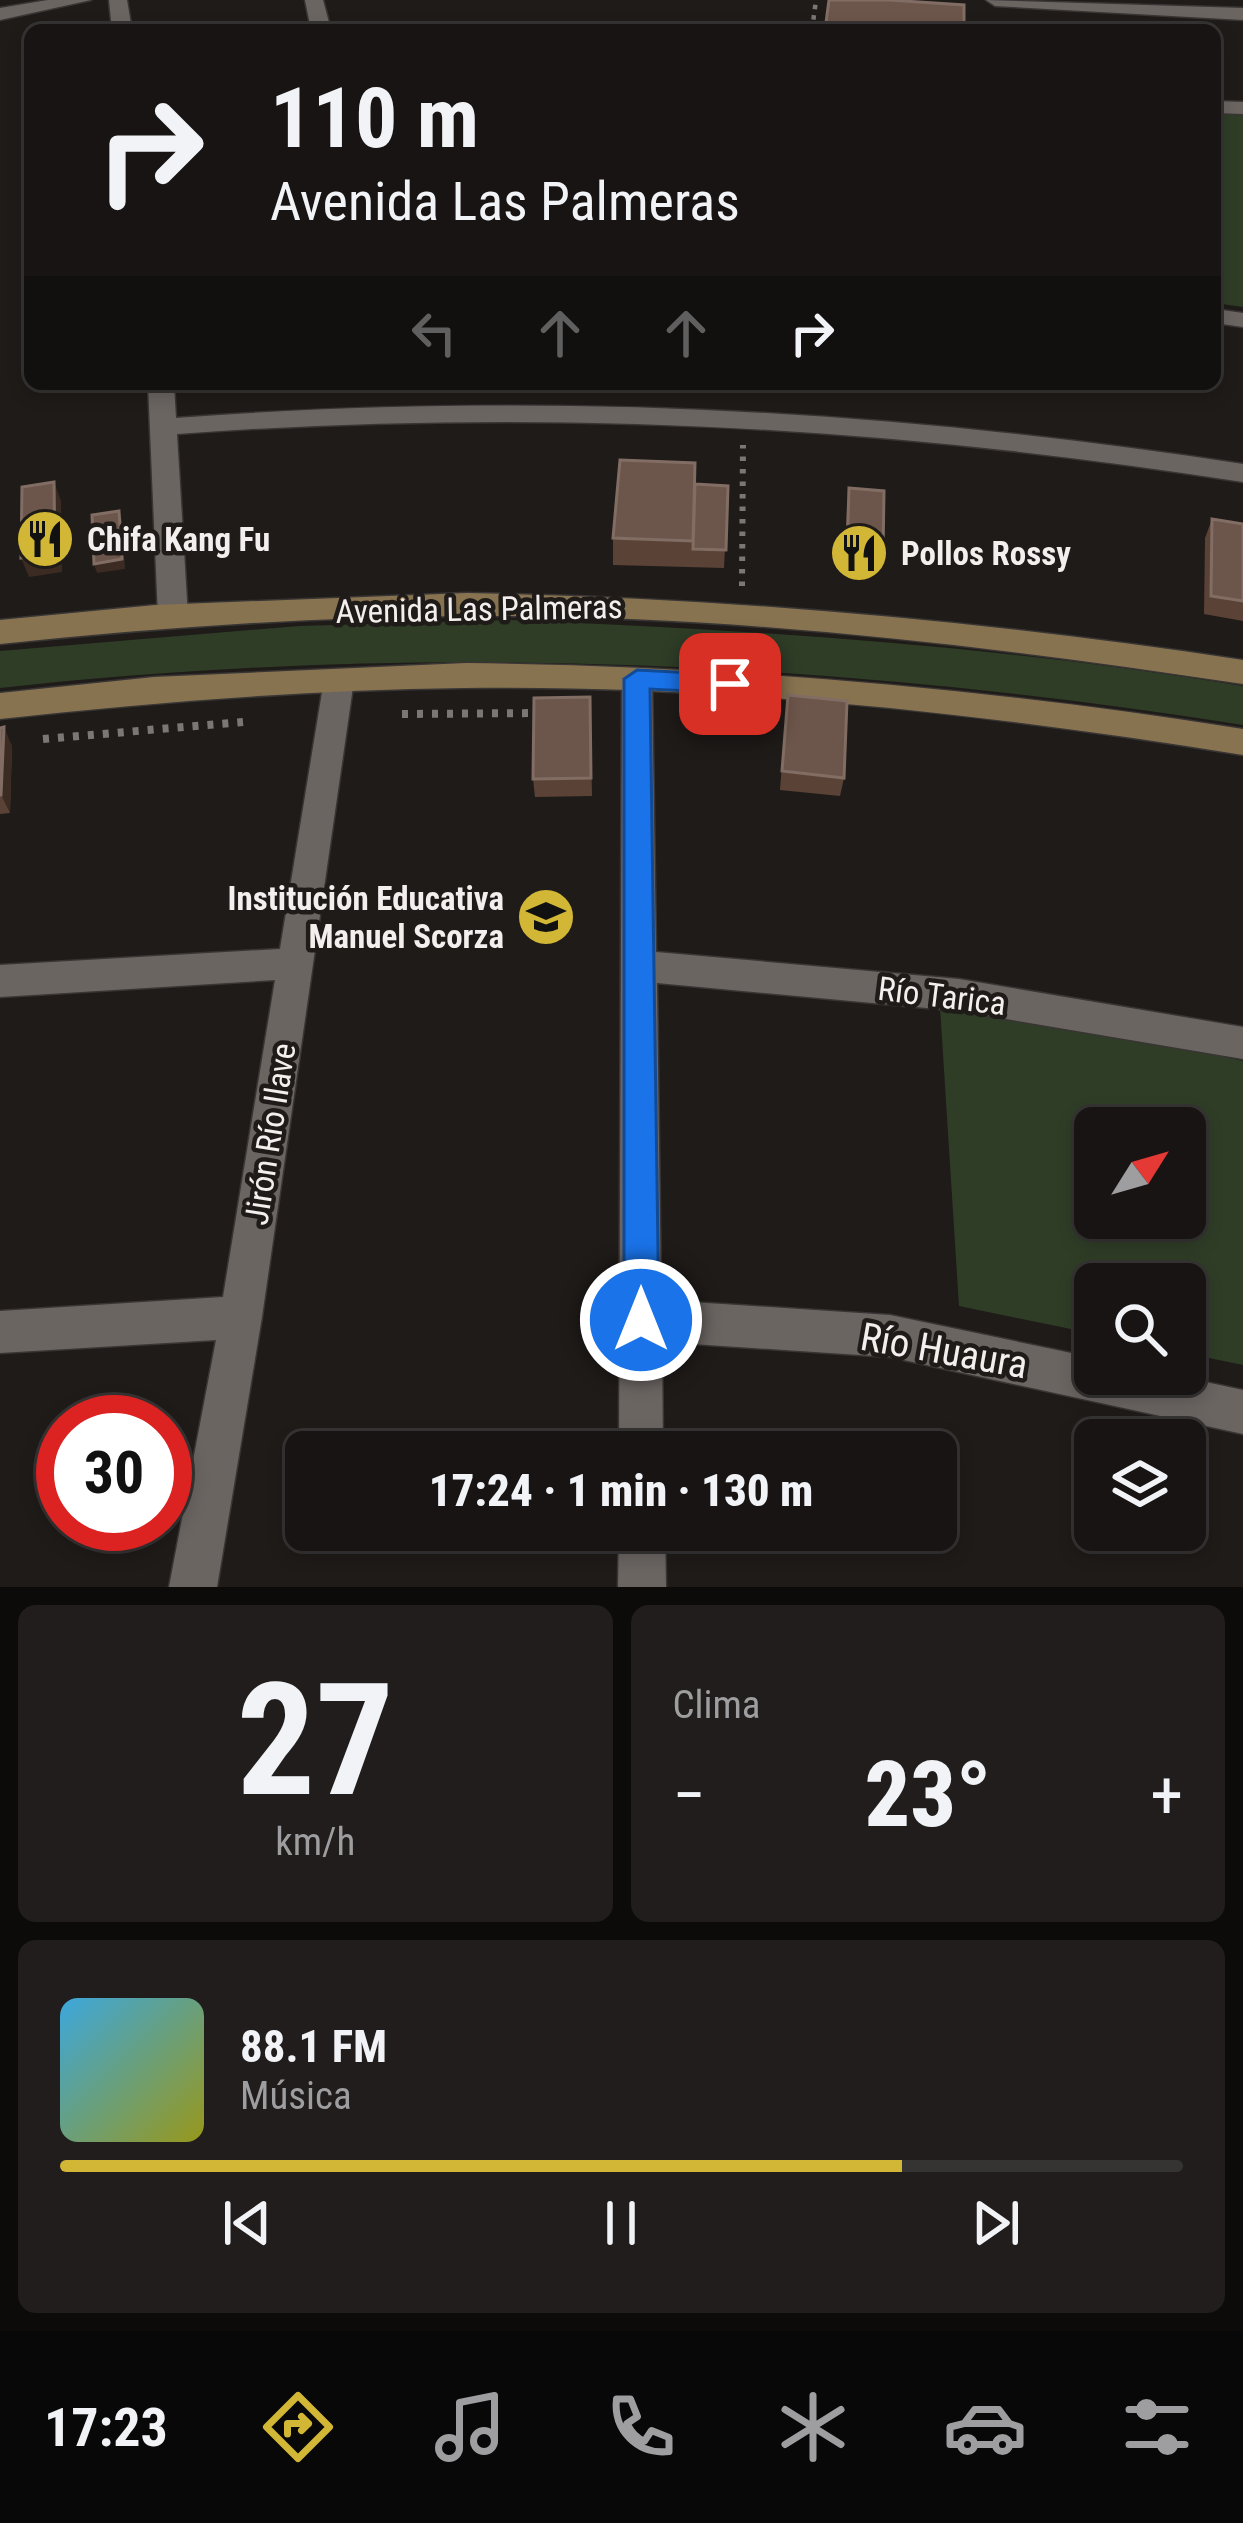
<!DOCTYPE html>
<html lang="es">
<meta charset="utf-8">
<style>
:root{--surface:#171413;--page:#201d1c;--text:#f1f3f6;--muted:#9e9ea0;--line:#363333;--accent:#d2b736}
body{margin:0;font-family:"Roboto Condensed",sans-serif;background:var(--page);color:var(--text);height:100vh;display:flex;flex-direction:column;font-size:45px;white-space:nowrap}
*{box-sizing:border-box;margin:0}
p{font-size:39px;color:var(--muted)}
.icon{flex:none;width:66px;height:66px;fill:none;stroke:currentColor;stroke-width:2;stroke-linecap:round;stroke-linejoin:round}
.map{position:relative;height:1587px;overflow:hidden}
.sheet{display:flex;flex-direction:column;gap:18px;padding:18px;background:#0d0b0a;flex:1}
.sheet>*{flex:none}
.banner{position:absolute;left:24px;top:24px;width:1197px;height:366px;border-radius:18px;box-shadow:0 6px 18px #0003,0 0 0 3px var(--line);background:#171413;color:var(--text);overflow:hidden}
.needle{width:78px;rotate:53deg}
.fabs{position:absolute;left:1074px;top:1107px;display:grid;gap:24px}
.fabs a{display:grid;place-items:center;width:132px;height:132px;border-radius:18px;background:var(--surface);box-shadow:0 6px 18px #0003,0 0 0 3px var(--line);font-size:60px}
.speed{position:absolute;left:36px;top:1395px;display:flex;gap:24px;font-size:60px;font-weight:700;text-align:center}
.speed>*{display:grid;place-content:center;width:156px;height:156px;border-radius:50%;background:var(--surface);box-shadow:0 6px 18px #0003,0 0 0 3px var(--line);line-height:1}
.speed .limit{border:18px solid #d22;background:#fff;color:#111}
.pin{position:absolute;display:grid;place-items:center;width:102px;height:102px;color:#fff;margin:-51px;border-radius:24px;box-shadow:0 6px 18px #0006}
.me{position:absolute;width:132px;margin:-66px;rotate:0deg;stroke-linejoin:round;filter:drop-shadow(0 0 9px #0008)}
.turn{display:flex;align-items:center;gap:42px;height:252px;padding:0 48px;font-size:54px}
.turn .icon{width:156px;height:156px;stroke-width:2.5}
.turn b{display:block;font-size:84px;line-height:102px}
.lanes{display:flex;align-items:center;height:114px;padding:0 48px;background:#0003;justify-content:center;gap:60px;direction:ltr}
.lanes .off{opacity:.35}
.big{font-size:90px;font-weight:800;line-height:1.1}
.sheet .card{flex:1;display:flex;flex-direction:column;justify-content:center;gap:18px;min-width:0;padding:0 42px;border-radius:18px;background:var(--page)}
.sheet .dial{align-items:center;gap:0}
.dial b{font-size:156px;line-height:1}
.song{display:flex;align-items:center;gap:36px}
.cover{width:144px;height:144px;border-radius:18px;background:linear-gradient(135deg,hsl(200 70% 55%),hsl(60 70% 35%))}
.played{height:12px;border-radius:6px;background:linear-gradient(90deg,var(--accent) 75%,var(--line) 75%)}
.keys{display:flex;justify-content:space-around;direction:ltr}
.heat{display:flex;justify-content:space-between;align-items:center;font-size:66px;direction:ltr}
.sheet .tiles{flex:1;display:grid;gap:18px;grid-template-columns:1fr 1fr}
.card:last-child{grid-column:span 2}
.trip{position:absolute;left:285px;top:1431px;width:672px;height:120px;border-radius:18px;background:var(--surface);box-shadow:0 6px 18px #0003,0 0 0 3px var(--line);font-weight:800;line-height:120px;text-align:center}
.tabs{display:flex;height:192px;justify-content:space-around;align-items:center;background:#090808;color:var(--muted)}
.tabs .icon{width:84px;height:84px}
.tabs .on{color:var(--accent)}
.tabs b{font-size:54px;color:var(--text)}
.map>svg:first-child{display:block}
.green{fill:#2f3d27;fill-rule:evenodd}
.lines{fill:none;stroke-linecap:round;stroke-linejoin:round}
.minor-casing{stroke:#383534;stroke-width:3}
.secondary-casing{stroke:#383534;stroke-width:3}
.path-far2{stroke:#7b7775;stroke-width:4.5;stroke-dasharray:4.5 6;stroke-linecap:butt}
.path-far1{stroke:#7b7775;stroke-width:6;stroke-dasharray:4.5 8;stroke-linecap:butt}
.path{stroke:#7b7775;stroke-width:8;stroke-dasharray:6 9;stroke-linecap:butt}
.minor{fill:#6b6562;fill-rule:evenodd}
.secondary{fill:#877350;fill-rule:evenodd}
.wall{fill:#5b4236}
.shaded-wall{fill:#3c2b22}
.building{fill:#6c554a;stroke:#816d63;stroke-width:3}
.route{fill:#1a73e8;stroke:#114b97;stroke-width:3}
.labels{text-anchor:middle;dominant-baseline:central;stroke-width:9;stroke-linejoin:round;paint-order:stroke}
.poi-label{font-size:33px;font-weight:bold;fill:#f3efee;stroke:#1f1b19;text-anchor:start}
.street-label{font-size:33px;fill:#f3efee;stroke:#1f1b19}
.near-street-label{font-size:39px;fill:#f3efee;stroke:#1f1b19}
</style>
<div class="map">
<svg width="1243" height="1587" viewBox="0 0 1243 1587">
<rect width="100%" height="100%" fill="#1f1b19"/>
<!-- green -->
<path class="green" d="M1215,112L1243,113V307L1215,303Z
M510,620C755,630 1001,646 1243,686V725C831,660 415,642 0,688V651L299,626Z
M940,1007L1108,1032L1243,1061V1365L1185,1353V1284H1095V1334L959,1306ZM1095,1128H1185V1218H1095Z"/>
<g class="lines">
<!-- minor casing -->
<g class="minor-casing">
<path id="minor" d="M48,0H91L0,20V8Z
M109,0H127L132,30H112Z
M305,0H323L331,30H311Z
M986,0L1243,8V20L995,6Z
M1215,101L1243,102V114L1215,113Z
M1215,309L1243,313V327L1215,323Z
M148,384H174L176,418C538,391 885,409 1243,464V482C885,426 539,407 177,434L188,617L173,628L158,617Z
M637,668L648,671L652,679L656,952L959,979L1243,1027V1059L959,1011L657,983L661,1300L890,1315L1095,1358V1374H1168L1243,1390V1434L890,1357L662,1342L663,1452H619L622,679L626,671Z
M339,669L350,672L354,680L262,1317L217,1587H169L216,1340L0,1353V1311L223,1297L275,980L0,997V965L280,949L324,680L328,672Z
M619,1530H665L666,1587H618Z"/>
</g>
<!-- secondary casing -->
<g class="secondary-casing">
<path id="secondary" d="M467,593C728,598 985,621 1243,660V684C985,645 725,614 463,616C308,617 154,628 0,644V620L155,605Z
M466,663C728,666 984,688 1243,729V755C985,713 725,685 463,688C308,690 154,702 0,719V693L154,677Z"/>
</g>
<!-- path-far2 -->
<path class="path-far2" d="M812,30L816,0"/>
<!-- path-far1 -->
<path class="path-far1" d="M742,586L743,445"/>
<!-- path -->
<path class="path" d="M402,714L543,713
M43,739L243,722"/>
<!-- minor -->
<use href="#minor" class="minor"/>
<!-- secondary -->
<use href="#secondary" class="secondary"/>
</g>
<!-- wall -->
<path class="wall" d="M695,484L728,486L724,568L613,565V538Z
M849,488L883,554L879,573L844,570L847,507Z
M1212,519L1243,524V621L1204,614L1205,538Z
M590,697L592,796L535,797L533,779Z
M786,714L844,778L840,796L780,790Z
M0,728L12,746L10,813L0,814Z"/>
<!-- shaded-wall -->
<path class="shaded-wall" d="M54,482L61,501L62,572L29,577L21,558Z
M119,511L122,520L125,569L97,573L94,564Z
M4,727L12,746L10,813L1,795Z"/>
<!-- building -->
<path class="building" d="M829,0H889L964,5V30H825Z
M620,460L695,463L693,541L613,538Z
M54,482L55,553L21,558L22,487Z
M695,484L728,486L726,550L693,549Z
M849,488L884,491L883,554L847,552Z
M119,511L122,559L94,564L92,515Z
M1212,519L1243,524V601L1211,596Z
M788,695L847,701L844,778L782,771Z
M590,697L591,778L533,779L534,698Z
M4,727L1,795H0V728Z"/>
<!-- route -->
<path class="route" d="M637,670L730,675L742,684L730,693L650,689L659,1320L653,1333L641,1338L629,1333L624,1320V679Z"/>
<!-- icons -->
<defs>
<g id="restaurant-disc" transform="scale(3)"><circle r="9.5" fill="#d2b736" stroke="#1f1b19"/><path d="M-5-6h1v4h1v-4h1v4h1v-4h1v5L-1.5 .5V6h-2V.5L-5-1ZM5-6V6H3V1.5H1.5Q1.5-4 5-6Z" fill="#111"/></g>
<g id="school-disc" transform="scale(3)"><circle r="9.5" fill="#d2b736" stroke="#1f1b19"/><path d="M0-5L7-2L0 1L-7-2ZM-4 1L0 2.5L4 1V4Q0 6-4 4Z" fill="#111"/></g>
</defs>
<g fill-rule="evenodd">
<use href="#restaurant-disc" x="45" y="539"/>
<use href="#restaurant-disc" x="859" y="553"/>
<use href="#school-disc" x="546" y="917"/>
</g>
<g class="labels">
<!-- poi labels -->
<g class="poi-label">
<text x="87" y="539">Chifa Kang Fu</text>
<text x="901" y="553">Pollos Rossy</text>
<text x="504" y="898" text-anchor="end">Institución Educativa<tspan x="504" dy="38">Manuel Scorza</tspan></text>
</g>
<!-- street labels -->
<g class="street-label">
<text transform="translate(479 609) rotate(-1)">Avenida Las Palmeras</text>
<text transform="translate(942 996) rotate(7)">Río Tarica</text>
<text transform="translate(270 1134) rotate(-81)">Jirón Río Ilave</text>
</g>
<!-- near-street labels -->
<g class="near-street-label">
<text transform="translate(944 1351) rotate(10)">Río Huaura</text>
</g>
</g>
</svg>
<div class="fabs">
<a><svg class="needle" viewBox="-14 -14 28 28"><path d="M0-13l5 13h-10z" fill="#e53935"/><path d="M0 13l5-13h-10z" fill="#9e9ea0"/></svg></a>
<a><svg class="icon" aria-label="search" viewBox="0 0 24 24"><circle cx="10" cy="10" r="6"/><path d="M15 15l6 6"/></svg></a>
<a><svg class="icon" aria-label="layers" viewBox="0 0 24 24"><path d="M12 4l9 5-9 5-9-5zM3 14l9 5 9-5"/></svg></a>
</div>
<div class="speed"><div class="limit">30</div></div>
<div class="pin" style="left:730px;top:684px;background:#d93025"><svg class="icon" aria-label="arrive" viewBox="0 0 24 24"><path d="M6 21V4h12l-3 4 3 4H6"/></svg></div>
<svg class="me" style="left:641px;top:1320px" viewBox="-20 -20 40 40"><circle r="17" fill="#1a73e8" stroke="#fff" stroke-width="3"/><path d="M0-11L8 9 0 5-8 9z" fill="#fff"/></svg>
<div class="trip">17:24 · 1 min · 130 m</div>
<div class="banner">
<div class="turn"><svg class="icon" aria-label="right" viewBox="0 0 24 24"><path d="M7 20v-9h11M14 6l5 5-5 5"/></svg><div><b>110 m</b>Avenida Las Palmeras</div></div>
<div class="lanes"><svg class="icon off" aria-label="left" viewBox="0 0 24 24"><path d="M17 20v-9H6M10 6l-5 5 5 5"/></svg><svg class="icon off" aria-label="ahead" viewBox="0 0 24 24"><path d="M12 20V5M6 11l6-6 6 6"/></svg><svg class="icon off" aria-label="ahead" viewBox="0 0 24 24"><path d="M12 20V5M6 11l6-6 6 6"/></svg><svg class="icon" aria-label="right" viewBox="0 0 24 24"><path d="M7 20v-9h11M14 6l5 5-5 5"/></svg></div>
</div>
</div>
<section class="sheet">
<div class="tiles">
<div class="card dial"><b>27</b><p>km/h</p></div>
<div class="card"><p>Clima</p>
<div class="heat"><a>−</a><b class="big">23°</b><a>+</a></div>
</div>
<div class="card">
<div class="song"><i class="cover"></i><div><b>88.1 FM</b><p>Música</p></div></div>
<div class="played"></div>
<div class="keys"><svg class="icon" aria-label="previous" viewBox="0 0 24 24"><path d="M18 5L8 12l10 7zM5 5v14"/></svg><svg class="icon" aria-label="pause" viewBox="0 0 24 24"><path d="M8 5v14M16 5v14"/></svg><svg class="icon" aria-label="next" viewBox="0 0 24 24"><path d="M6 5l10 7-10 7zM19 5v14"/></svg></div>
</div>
</div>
</section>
<nav class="tabs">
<b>17:23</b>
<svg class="icon on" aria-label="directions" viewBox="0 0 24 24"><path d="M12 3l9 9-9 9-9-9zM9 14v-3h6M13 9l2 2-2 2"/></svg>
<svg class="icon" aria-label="music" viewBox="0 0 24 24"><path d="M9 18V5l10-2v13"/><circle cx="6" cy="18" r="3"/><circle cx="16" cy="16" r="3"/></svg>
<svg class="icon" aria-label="phone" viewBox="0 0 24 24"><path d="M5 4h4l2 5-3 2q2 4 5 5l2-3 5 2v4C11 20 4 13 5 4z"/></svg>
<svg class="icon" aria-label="climate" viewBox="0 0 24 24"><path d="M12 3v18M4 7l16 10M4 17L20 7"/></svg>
<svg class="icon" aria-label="car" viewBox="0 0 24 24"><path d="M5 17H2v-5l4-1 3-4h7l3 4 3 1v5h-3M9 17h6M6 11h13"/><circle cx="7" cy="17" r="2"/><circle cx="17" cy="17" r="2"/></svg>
<svg class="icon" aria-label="filters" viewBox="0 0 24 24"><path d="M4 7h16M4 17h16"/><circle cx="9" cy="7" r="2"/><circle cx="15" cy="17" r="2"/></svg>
</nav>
